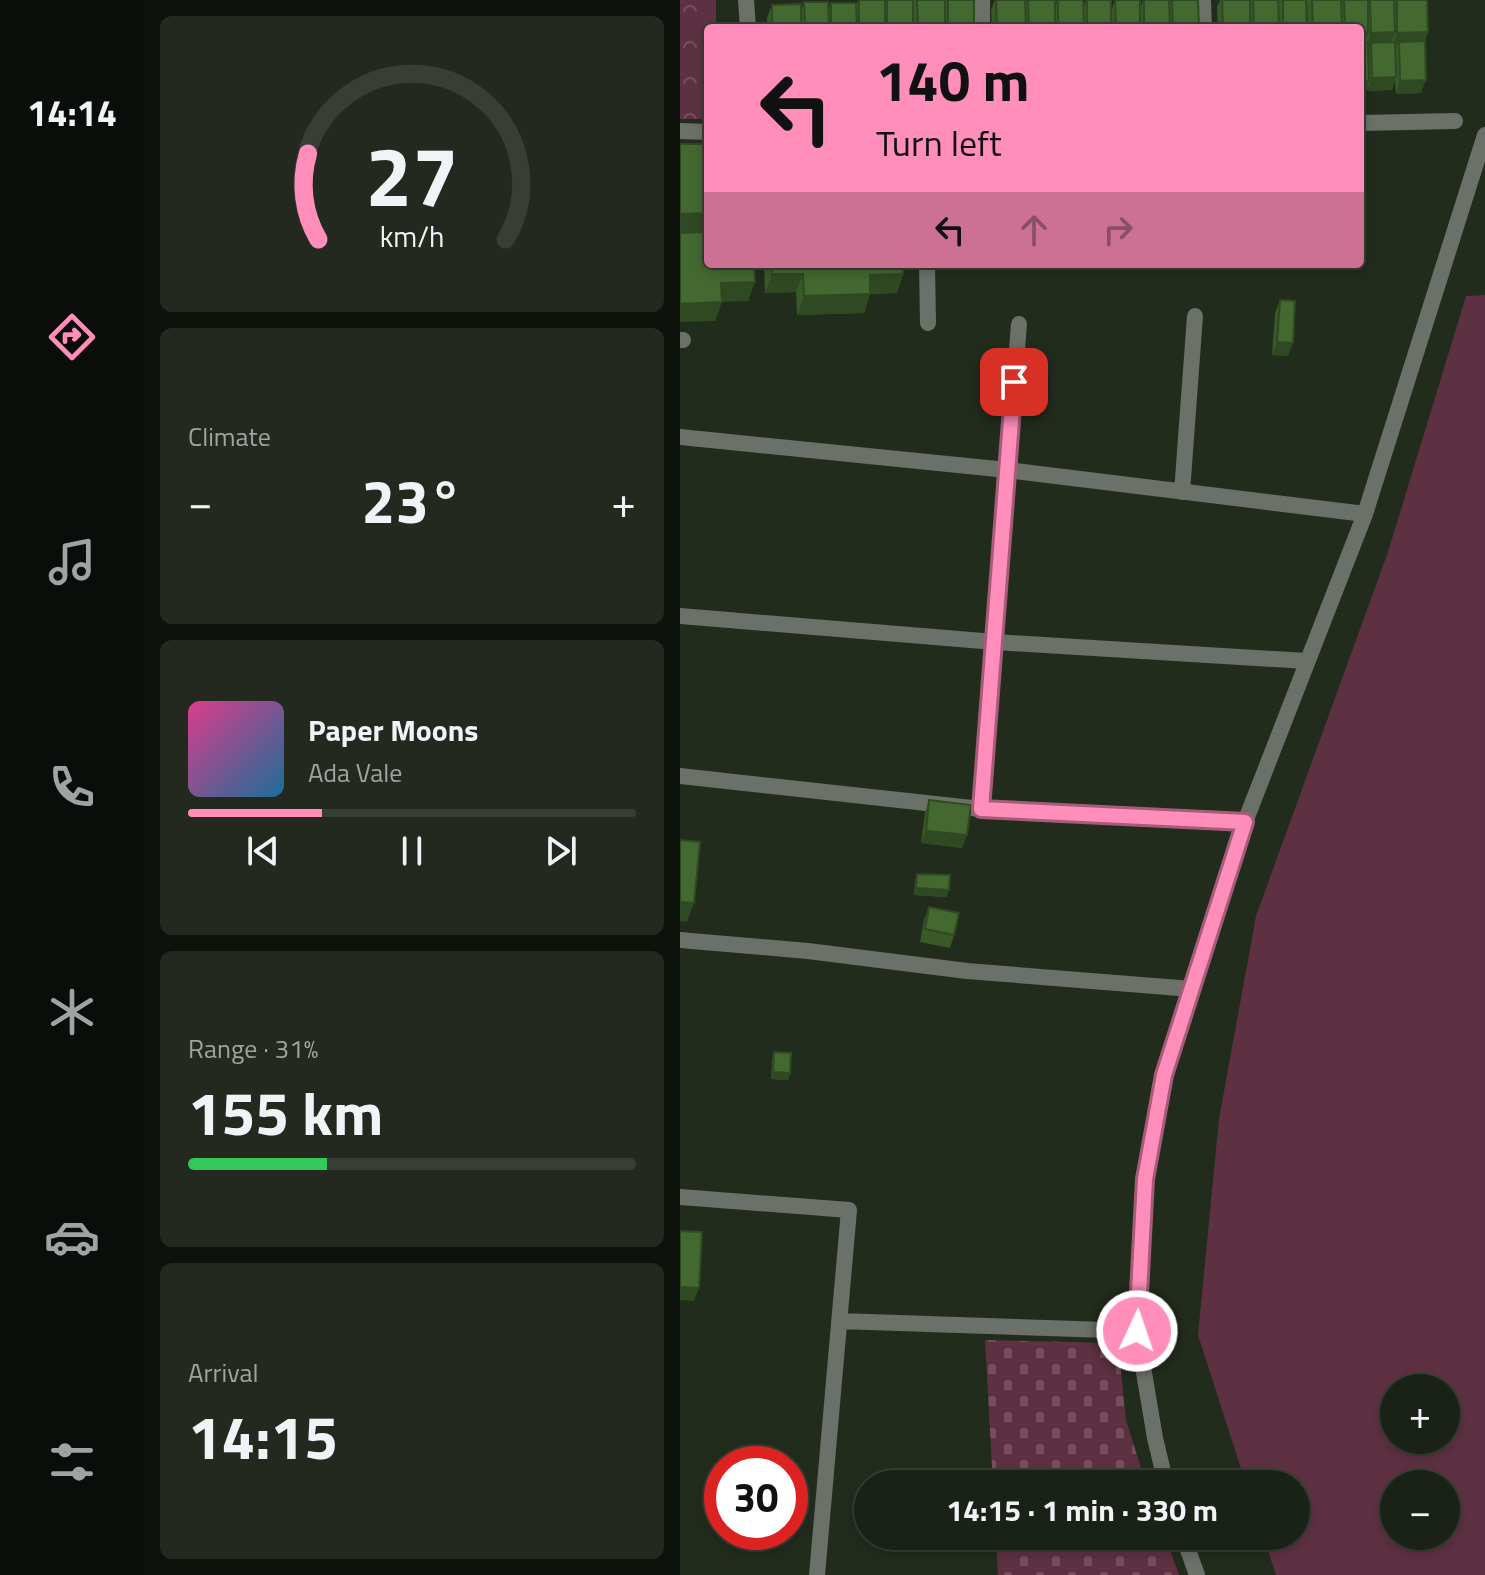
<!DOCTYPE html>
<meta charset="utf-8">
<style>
:root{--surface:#1a2116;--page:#23291f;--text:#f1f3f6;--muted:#9fa3a1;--line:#383e35;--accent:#ff8eba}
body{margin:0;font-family:"Titillium Web",sans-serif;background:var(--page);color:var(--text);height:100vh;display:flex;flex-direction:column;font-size:30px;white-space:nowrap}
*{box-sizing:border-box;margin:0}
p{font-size:26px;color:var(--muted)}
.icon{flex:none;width:44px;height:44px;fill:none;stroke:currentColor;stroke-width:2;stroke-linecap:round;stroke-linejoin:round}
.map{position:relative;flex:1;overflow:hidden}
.side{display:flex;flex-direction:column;gap:16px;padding:16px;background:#0e120c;width:536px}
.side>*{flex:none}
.guide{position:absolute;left:24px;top:24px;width:660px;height:244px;border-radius:8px;box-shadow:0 4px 12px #0003,0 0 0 2px var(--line);background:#ff8eba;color:#111;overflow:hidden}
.controls{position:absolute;left:700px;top:1374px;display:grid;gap:16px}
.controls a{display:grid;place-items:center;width:80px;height:80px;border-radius:50%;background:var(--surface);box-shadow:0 4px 12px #0003,0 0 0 2px var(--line);font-size:40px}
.speed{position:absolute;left:24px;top:1446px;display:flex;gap:16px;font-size:40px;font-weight:700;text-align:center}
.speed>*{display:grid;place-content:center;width:104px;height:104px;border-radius:50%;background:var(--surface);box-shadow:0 4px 12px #0003,0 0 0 2px var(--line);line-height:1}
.speed .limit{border:12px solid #d22;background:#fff;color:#111}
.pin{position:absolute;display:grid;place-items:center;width:68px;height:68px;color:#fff;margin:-34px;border-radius:16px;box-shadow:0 4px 12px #0006}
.me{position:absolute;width:88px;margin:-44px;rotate:3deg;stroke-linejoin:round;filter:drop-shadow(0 0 6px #0008)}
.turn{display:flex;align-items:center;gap:28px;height:168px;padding:0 40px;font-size:36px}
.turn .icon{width:104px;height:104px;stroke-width:2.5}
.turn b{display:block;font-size:56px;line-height:68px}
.lanes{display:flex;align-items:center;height:76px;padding:0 40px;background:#0003;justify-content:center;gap:40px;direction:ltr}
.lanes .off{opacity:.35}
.big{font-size:60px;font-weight:700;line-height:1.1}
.side .card{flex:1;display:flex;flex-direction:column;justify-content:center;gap:12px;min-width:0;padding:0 28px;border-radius:12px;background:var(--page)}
.side .dial{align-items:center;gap:0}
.dial svg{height:208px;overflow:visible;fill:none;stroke:var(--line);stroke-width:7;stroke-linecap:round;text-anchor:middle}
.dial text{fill:var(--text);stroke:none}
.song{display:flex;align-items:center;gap:24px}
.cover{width:96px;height:96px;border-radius:12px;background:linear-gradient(135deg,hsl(330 70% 55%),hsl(200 70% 35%))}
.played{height:8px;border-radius:4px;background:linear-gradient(90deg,var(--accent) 30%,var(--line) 30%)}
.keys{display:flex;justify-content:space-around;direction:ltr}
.heat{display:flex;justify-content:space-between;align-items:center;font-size:44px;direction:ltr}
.charge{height:12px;border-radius:6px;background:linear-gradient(90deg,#34c759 31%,var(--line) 0)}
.trip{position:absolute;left:174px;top:1470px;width:456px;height:80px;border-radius:40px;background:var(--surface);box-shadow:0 4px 12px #0003,0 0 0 2px var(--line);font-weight:700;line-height:80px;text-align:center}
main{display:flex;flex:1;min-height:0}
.tabs{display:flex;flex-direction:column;width:144px;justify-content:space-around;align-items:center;background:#0a0d09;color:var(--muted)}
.tabs .icon{width:56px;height:56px}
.tabs .selected{color:var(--accent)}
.tabs b{font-size:36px;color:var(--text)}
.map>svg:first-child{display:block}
.green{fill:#5d3142;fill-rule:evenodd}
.cemetery{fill:url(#cemetery-stones)}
.park{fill:url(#park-crowns)}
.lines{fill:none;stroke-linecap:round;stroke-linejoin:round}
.street{stroke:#6b7069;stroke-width:16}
.wall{fill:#3a5929}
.shaded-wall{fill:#2f4922}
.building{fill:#436830;stroke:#2f4922;stroke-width:2}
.route-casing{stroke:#a65c79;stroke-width:20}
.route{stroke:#ff8eba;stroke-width:14}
</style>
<main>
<nav class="tabs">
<b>14:14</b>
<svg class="icon selected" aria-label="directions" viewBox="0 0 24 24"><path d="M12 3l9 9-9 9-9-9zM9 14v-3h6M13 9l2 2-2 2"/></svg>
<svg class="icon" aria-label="music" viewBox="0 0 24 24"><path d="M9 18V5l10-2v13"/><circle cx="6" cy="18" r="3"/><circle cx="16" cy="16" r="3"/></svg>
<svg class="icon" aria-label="phone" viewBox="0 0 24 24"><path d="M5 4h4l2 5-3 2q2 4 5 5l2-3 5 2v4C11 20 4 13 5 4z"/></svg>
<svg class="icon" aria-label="climate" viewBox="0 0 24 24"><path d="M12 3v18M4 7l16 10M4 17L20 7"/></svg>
<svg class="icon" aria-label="car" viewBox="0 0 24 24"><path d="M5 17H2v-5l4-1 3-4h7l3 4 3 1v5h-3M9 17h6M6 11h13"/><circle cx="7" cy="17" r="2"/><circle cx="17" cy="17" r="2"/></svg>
<svg class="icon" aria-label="filters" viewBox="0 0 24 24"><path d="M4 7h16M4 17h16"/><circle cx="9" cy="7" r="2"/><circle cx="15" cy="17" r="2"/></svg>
</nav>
<section class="side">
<div class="card dial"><svg viewBox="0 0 100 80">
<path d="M14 69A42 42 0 1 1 86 69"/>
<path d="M14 69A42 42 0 0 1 10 36" stroke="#ff8eba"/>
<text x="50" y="56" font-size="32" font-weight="700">27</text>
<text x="50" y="72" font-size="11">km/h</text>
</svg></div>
<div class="card"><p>Climate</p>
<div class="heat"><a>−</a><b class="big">23°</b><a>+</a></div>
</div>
<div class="card">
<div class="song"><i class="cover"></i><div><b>Paper Moons</b><p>Ada Vale</p></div></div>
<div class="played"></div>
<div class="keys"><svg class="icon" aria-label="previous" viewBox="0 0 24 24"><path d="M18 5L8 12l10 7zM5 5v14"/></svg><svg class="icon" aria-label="pause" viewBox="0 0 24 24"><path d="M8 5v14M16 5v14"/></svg><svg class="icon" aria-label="next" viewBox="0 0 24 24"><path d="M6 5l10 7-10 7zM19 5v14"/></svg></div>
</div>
<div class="card"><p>Range · 31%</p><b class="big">155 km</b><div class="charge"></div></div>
<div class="card"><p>Arrival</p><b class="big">14:15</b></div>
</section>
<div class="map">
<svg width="805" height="1575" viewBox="0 0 805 1575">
<defs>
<pattern id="cemetery-stones" width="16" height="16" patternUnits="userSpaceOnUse" patternTransform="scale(2)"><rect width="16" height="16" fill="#5d3142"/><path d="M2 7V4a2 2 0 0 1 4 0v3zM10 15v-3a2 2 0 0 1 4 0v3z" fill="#744f5d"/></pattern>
<pattern id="park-crowns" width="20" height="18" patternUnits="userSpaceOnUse" patternTransform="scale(2)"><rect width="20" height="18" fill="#5d3142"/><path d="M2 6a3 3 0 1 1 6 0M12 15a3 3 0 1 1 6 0" fill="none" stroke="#744f5d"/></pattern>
</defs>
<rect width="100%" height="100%" fill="#222c1d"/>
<!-- green -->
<path class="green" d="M805,295V1575H596L583,1536H616V1484H566L518,1335L539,1119L576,916L708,552L786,296ZM714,1388H766V1440H714ZM714,1484H766V1536H714Z"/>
<!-- cemetery -->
<path class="cemetery" d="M305,1340L438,1343L446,1420L466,1484H313Z
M316,1536H485L499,1575H318Z"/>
<!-- park -->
<path class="park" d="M0,0H36V28H28V119H0Z"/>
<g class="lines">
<!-- street -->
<path class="street" d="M66,0L68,28
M302,0V28
M523,0L524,28
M680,123L775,121
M0,131L28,132
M247,264L248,323
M0,340H3
M0,437L327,470L685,514
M502,492L515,316
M0,616L315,642L626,661
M0,776L301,809L565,822
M301,809L339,324
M0,940L128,951L287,971L512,989
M0,1197L169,1210L137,1575
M159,1321L457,1331
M486,1484L475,1438L457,1331L465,1179L484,1075L565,822L685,514L805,135
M503,1536L517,1575"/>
</g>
<!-- wall -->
<path class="wall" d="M179,0H294V28H87V18L92,5L121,12L124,2L148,10L151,3L176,7Z
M315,0H345V4L347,0H375V6L377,0H403L404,6L406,0H431V11L435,0L460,9L463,0L489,4L491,0H518L519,28H312L311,10Z
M540,0H570V5L571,0H598V3L599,0H626L627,28H538L537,7Z
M627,0H747L741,93L716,94L715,80L712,90L687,91V87L684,94H680V28H628Z
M84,264H223V274L217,293L190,294L184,313L117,315L116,292L85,293Z
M600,300L608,356L592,355L595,313Z
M249,800L282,848L241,843L245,813Z
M237,874L269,890L266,897L234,895L235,880Z
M249,907L274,935L270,948L240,942L244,920Z
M94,1052L110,1073L108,1080L91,1079L92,1059Z"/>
<!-- shaded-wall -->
<path class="shaded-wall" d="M680,32H688L684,45H680Z
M715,32L710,45L691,43L690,45L687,46L691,33Z
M748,32L744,45L719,42L718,45H713L717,33Z
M716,77L712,90L687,91L692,78Z
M746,80L741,93L716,94L720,81Z
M689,81L684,94H680V82Z
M28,213V232L0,233V214Z
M92,274H123L116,292L85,293Z
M223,274L217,293L183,294L190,275Z
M75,282L68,301L35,302L41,283Z
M190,294L184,313L117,315L124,296Z
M42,302L35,321L0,322V304Z
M597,342L613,343L608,356L592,355Z
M246,831L287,835L282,848L241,843Z
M236,888L269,890L266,897L234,895Z
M0,902L14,903L7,922L0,921Z
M93,1072L110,1073L108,1080L91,1079Z
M0,1287L19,1288L14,1301L0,1300Z"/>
<!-- building -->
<path class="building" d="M179,0H205V28H179Z
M207,0H233V28H207Z
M237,0H265V28H238Z
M268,0H294V28H268Z
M316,0H345L346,28H317Z
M348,0H375V28H349Z
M378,0H403L404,28H378Z
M407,0H431V28H407Z
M435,0H460V28H436Z
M464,0H489L490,28H464Z
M492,0H518L519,28H493Z
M542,0H570V28H543Z
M573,0H598L599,28H574Z
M603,0H626L627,28H603Z
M632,0H661L662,28H633Z
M664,0H688V32H680V28H665Z
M690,0H714L715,32L691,33Z
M717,0H747L748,32L717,33Z
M124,2H148L149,28H125Z
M151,3H176L177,28H151Z
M121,4V28H92V5Z
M745,41L746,80L720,81L719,42Z
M715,42L716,77L692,78L691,43Z
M680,43H688L689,81L680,82Z
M0,144H28V213L0,214Z
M28,232V264H74L75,282L41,283L42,302L0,304V233Z
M92,264H223V274L190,275V294L124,296L123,274H92Z
M600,300L615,301L613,343L597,342Z
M249,800L291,805L287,835L246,831Z
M0,840L20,842L14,903L0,902Z
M237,874L270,875L269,890L236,888Z
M249,907L279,913L274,935L245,929Z
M94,1052L111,1053L110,1073L93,1072Z
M0,1231L22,1232L19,1288L0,1287Z"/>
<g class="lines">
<!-- route casing -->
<g class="route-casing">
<path id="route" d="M334,382L301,809L565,822L484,1075L465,1179L457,1331"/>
</g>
<!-- route -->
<use href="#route" class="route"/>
</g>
</svg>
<div class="controls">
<a>+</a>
<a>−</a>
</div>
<div class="speed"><div class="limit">30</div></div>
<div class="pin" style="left:334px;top:382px;background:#d93025"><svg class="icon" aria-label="arrive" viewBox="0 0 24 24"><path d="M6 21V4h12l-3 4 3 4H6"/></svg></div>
<svg class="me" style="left:457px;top:1331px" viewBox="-20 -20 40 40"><circle r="17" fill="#ff8eba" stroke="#fff" stroke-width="3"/><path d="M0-11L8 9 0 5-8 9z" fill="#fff"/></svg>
<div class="trip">14:15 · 1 min · 330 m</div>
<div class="guide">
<div class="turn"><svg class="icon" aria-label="left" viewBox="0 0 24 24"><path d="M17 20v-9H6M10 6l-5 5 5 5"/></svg><div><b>140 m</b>Turn left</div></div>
<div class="lanes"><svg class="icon" aria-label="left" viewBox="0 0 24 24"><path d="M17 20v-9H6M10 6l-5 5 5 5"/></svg><svg class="icon off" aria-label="ahead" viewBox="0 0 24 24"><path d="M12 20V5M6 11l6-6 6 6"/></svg><svg class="icon off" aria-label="right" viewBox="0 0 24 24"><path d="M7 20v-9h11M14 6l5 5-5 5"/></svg></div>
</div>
</div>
</main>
